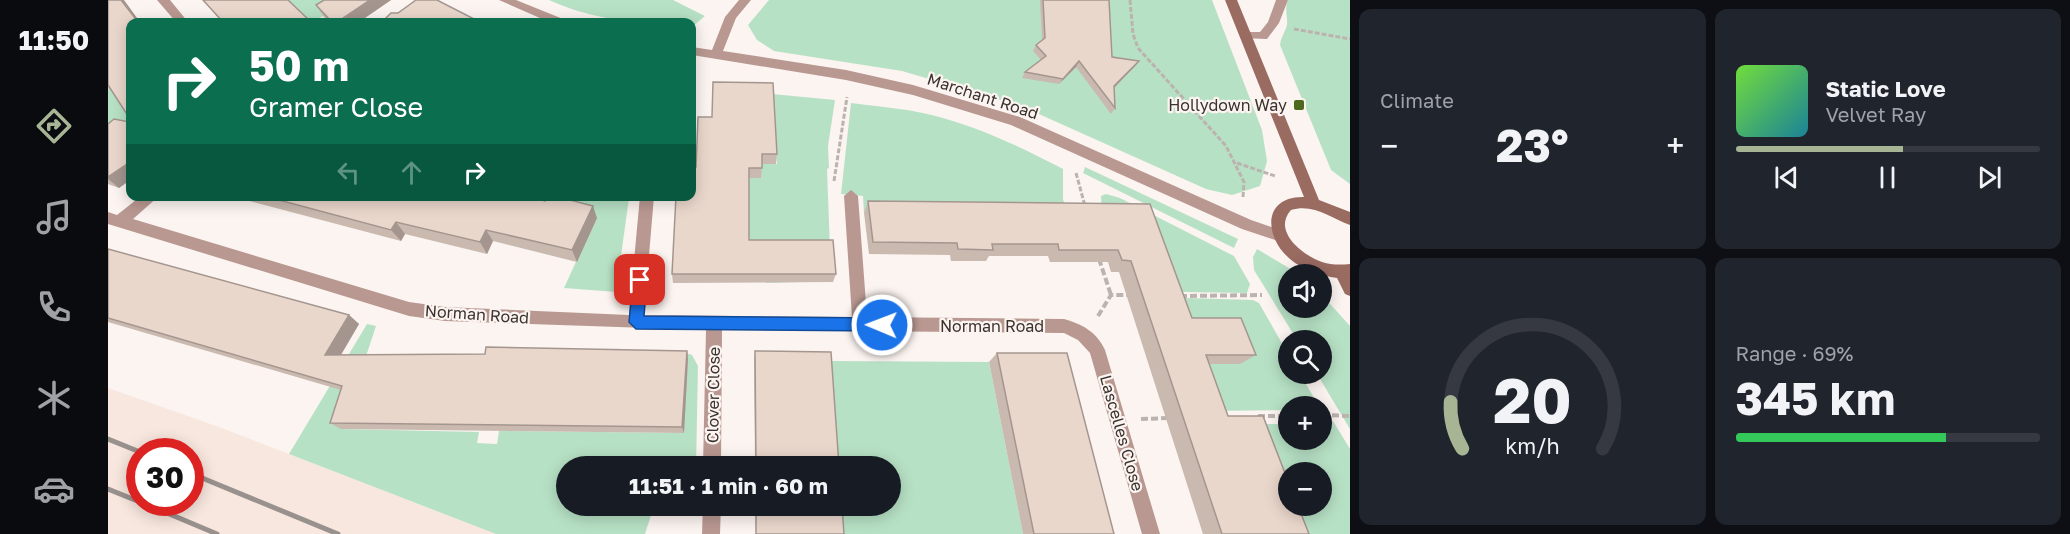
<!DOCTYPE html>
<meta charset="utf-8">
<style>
:root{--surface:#171b24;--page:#20242c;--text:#f1f3f6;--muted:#9ea1a6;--line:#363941;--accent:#a7b594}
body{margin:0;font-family:"Golos Text",sans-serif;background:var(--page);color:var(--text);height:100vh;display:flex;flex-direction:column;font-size:22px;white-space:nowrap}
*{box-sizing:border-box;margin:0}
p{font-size:20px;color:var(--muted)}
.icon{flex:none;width:33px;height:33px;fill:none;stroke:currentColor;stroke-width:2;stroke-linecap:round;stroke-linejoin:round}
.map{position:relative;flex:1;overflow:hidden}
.panel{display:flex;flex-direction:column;gap:9px;padding:9px;background:#0d0f14;width:720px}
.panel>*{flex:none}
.hud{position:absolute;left:18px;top:18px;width:570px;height:183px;border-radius:12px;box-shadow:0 3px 15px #0003;background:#0b6e4f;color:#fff;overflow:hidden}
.fabs{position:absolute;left:1170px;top:264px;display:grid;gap:12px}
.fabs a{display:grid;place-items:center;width:54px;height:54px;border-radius:50%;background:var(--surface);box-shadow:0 3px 15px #0003;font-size:30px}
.speed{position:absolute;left:18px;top:438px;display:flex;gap:12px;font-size:30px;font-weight:700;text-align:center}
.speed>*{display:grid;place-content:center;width:78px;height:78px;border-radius:50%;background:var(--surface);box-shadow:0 3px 15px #0003;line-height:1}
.speed .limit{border:9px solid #d22;background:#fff;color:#111}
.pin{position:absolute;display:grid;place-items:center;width:51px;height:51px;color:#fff;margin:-26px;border-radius:12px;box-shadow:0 3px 9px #0006}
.me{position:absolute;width:66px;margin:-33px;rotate:271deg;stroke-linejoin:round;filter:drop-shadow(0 0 4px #0008)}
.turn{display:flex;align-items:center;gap:21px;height:126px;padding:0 24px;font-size:27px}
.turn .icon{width:78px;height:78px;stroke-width:2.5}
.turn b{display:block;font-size:42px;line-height:51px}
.lanes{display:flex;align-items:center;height:57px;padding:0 24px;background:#0003;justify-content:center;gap:30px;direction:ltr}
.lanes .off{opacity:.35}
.big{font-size:45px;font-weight:700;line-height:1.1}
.panel .card{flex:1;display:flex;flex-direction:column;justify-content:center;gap:9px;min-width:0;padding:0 21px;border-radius:12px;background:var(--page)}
.panel .dial{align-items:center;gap:0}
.dial svg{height:156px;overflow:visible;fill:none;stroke:var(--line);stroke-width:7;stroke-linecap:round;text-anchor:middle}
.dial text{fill:var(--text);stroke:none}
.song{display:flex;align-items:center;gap:18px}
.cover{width:72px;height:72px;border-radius:9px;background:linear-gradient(135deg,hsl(100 70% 55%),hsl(190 70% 35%))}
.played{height:6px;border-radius:3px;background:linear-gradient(90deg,var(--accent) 55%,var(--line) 55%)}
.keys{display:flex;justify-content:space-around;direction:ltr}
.heat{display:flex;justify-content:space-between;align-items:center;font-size:33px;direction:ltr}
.charge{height:9px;border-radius:4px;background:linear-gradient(90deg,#34c759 69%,var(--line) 0)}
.panel .tiles{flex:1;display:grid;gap:9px;grid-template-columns:repeat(2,1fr)}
.trip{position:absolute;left:448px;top:456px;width:345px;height:60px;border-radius:30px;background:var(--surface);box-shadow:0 3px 15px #0003;font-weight:700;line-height:60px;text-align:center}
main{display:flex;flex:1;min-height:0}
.dock{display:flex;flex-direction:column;width:108px;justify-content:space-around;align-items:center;background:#090b0e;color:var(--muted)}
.dock .icon{width:42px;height:42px}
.dock .current{color:var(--accent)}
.dock b{font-size:27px;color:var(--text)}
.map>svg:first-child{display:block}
.built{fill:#f8e7de;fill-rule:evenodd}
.green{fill:#b7e1c5;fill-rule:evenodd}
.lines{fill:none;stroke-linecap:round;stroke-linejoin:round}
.path-far1{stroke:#bbb3af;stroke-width:3;stroke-dasharray:5 2;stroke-linecap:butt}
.path{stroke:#bbb3af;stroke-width:4;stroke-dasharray:7 3;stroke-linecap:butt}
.service{fill:#b99891;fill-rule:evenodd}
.minor{fill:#b99891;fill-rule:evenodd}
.secondary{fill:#996b61;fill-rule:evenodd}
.rail{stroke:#99918d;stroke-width:5}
.wall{fill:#c9b9af}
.shaded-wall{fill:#a4968f}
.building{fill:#ead7cc;stroke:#a4968f;stroke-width:1.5}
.route{fill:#1a73e8;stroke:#114b97;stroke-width:1.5}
.poi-dot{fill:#4d691d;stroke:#fcf4f0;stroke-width:2}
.labels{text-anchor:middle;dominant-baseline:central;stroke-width:4.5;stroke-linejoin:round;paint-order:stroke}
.street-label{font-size:16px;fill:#3a322e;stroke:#fcf4f0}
.poi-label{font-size:16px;fill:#3a322e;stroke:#fcf4f0;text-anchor:end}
</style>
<main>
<nav class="dock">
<b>11:50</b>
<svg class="icon current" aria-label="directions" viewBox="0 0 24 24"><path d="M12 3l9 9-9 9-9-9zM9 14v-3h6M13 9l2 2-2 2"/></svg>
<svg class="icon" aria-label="music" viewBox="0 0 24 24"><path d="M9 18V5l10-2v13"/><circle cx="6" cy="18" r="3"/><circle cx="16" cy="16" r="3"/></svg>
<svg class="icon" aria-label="phone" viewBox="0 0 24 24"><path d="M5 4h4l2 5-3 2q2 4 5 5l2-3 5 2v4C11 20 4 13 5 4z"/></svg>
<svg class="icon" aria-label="climate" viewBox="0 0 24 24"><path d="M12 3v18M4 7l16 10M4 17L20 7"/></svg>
<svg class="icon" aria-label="car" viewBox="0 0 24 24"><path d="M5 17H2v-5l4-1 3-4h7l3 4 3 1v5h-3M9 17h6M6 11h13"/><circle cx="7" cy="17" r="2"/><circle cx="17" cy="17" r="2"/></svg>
</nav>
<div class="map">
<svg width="1242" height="534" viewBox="0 0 1242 534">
<rect width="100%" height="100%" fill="#fcf4f0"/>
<!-- built -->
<path class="built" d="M0,388L111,427L388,534H0ZM32,452H82V502H32Z"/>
<!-- green -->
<path class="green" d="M139,0H239L206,22H199Z
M441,0H565L597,16L584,27V22C528,22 493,23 441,0Z
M661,0H1104L1154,130L1159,161L1152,186L1124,195L1098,189L913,106L794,71L666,51L649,40L640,25Z
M1180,0H1242V184L1223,170L1172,45C1173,37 1177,32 1179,25C1180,17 1176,10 1180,0Z
M0,81L22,88V126L0,142Z
M664,94L727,100L720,146L721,168L719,169L722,250L691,282L658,283L656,252L641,251L640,178L653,164H669Z
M743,103C774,107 805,109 835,118C877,130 917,149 955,169V199L960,216L756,213L755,196L733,194Z
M977,167L1130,239L1126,248L975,173Z
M998,194L1012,198L1126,256L1142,284L1139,293L1075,292L1056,287L994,216L993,196Z
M515,196L521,198L508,292L456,288L488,218L337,197Z
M1149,249L1191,274H1180V308H1214V295L1242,326V429L1209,374H1214V340H1189L1146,270L1145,257Z
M1078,298L1145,300L1151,303L1180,354V374H1192L1211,406H1180V410L1100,411L1089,364H1131L1070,328L1061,302Z
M259,324L268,326L234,429L371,432L369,443L389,444L391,431L575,433L580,359L578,353L584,355L590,366L588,466H459V506H546L537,534H388L181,454Z
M720,361L881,362L915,534H731L729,506H783V466H727Z
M1225,421L1242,449V534H1179L1138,424H1180V440H1214V423ZM1180,472H1214V506H1180Z"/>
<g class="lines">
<!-- path-far1 -->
<path class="path-far1" d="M1022,0L1025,34L1030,48L1118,146L1136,182L1135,197
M1186,29L1242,39
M1129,163L1167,176
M968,173L977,206
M726,181L739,97"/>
<!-- path -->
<path class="path" d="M991,259L1003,295
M1072,296L1154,295
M990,316L1003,295H1019
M1214,415L1242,416
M1150,416H1180
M1033,419L1062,418"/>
<!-- service -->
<path class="service" d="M1168,0H1180L1171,23L1159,39L1134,38V32H1152L1160,22Z"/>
<!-- minor -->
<path class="minor" d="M49,0H62L80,22H68Z
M391,0H408L455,19L457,22H441Z
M631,0H643L628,18L615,51L738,70L805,85L912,117L1143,220L1178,232L1180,236L1178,240L1173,242L1134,229L903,125L805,95L738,80L584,55V47L604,50L617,17Z
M743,190L750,196L759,317L956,319C974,324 989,332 997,350L1052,534H1034L982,353L970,340L956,333L614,330L613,466H595L598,330L337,321L301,316L0,224V212L9,215L33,196H51L25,219L301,302L337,307L521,315L532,196H546L536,315L744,317L736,196Z
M595,506H613L612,534H594Z"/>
<!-- secondary -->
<path class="secondary" d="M1117,0H1129L1211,200L1242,212V225C1223,218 1205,203 1183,210C1164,231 1194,255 1214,262C1223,265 1232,265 1242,264V296L1237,294L1229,278C1213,276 1195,270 1182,259C1156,237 1154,196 1196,197Z"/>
<!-- rail -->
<path class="rail" d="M0,439L32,452
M82,473L230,534
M0,489L32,502
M33,502L109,534"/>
</g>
<!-- wall -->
<path class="wall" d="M216,0H283L251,22H221L215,16L208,5Z
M932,0H1001L1004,57L1027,66L1006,88L1007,108L1003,114L968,67L951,84L914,78L917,72L933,60L925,51L928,45L934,40Z
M604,117L669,154L668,164H654L653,178H641V240L728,274L725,282L565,283L564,274L588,167Z
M22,122V180L11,188L0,184V124Z
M122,196H424L489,218L469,262L385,241L379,254L297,234L293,241Z
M760,201L1042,204L1084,318L1148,355L1132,364H1101L1120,416L1201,534H1095L1011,272H1003L1000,262H942L940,256H881L878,261H843L842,255L761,254L756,213Z
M0,249L241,315L251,324L233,355L377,354L579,351L580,359L576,433L233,429L222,423L233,390L0,322Z
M647,351L731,466H647L646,360Z
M889,353L1006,534H915L881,362Z
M647,506H734L736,534H648Z"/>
<!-- shaded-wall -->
<path class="shaded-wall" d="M13,0H16L32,22H30Z
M262,0H283L251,22H229Z
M971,61L968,67L951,84L955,79Z
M1031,61L1027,66L1002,92L1006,86Z
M22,162V180L11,188L0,179V177Z
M485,206L489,218L469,262L464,250Z
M288,222L297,234L293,241L283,230Z
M378,230L385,241L379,254L372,242Z
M241,315L251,324L228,363L217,355Z
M579,351L580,359L576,433L574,427Z"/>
<!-- building -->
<path class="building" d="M0,0H13L30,22H22V119L0,85Z
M95,0H180L203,22H115Z
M216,0H262L229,22H224L208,5Z
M308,0H329L370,21L368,22H274L283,13H290Z
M935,0H1001L1004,57L1031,61L1006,86L1007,108L971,61L955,79L917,72L938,56L928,45L937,38Z
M605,82L665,83L669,154H654V168H641V240H725L728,274H564L568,196H584V167H588L590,117H604Z
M6,119L22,122V162L0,177V124Z
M156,196H424L437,201L439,196H447L485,206L464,250L378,230L372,242L288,222L283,230Z
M760,201L1042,204L1084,318H1133L1148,355H1098L1120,416H1155L1180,481V506H1190L1201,534H1114L1023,261L1014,260L1010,250H951L950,244H884L885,250L850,249L849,243L765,242Z
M0,249L241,315L217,355L377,354L378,347L579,351L574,427L222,423L234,386L0,318Z
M647,351L723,352L731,466H648Z
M889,353H959L1006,534H926Z
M648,506H734L736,534H648Z"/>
<!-- route -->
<path class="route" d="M532,274L539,280L536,316L774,318L782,325L774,331L528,329L521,322L525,280Z"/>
<!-- markers -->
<rect class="poi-dot" x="1185" y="99" width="12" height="12" rx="3"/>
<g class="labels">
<!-- street labels -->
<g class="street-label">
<text transform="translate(875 96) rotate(18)">Marchant Road</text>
<text transform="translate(369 314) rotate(4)">Norman Road</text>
<text x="884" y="326">Norman Road</text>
<text transform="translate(605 395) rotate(-89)">Clover Close</text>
<text transform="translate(1014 433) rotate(74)">Lascelles Close</text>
</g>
<!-- poi labels -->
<g class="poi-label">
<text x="1179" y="105">Hollydown Way</text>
</g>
</g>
</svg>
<div class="fabs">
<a><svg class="icon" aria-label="sound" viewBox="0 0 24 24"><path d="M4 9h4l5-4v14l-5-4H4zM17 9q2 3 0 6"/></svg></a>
<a><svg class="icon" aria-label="search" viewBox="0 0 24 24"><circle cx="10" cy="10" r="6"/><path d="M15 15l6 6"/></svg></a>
<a>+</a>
<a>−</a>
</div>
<div class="speed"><div class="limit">30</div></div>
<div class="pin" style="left:532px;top:280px;background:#d93025"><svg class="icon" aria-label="arrive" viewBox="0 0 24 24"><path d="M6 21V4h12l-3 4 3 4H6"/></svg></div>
<svg class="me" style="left:774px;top:325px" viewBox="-20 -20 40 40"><circle r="17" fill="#1a73e8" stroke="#fff" stroke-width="3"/><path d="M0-11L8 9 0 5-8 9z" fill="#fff"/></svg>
<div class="trip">11:51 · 1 min · 60 m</div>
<div class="hud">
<div class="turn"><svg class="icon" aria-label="right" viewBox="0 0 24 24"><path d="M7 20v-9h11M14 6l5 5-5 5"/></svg><div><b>50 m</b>Gramer Close</div></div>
<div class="lanes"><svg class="icon off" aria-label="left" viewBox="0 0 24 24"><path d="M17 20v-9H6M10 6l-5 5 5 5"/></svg><svg class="icon off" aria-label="ahead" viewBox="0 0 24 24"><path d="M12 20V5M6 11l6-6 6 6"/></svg><svg class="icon" aria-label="right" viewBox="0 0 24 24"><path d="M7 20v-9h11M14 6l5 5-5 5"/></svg></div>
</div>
</div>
<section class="panel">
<div class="tiles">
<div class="card"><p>Climate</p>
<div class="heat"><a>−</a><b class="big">23°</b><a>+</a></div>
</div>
<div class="card">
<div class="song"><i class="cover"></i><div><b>Static Love</b><p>Velvet Ray</p></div></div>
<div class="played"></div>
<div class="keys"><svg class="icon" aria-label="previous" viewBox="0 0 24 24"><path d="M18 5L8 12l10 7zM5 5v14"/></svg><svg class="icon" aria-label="pause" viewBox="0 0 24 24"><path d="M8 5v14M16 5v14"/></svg><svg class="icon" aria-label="next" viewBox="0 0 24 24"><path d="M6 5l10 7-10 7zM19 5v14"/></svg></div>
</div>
<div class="card dial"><svg viewBox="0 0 100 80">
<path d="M14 69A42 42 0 1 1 86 69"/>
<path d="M14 69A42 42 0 0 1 8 45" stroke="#a7b594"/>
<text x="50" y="56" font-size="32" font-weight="700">20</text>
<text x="50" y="72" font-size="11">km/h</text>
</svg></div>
<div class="card"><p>Range · 69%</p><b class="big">345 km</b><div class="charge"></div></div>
</div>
</section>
</main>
